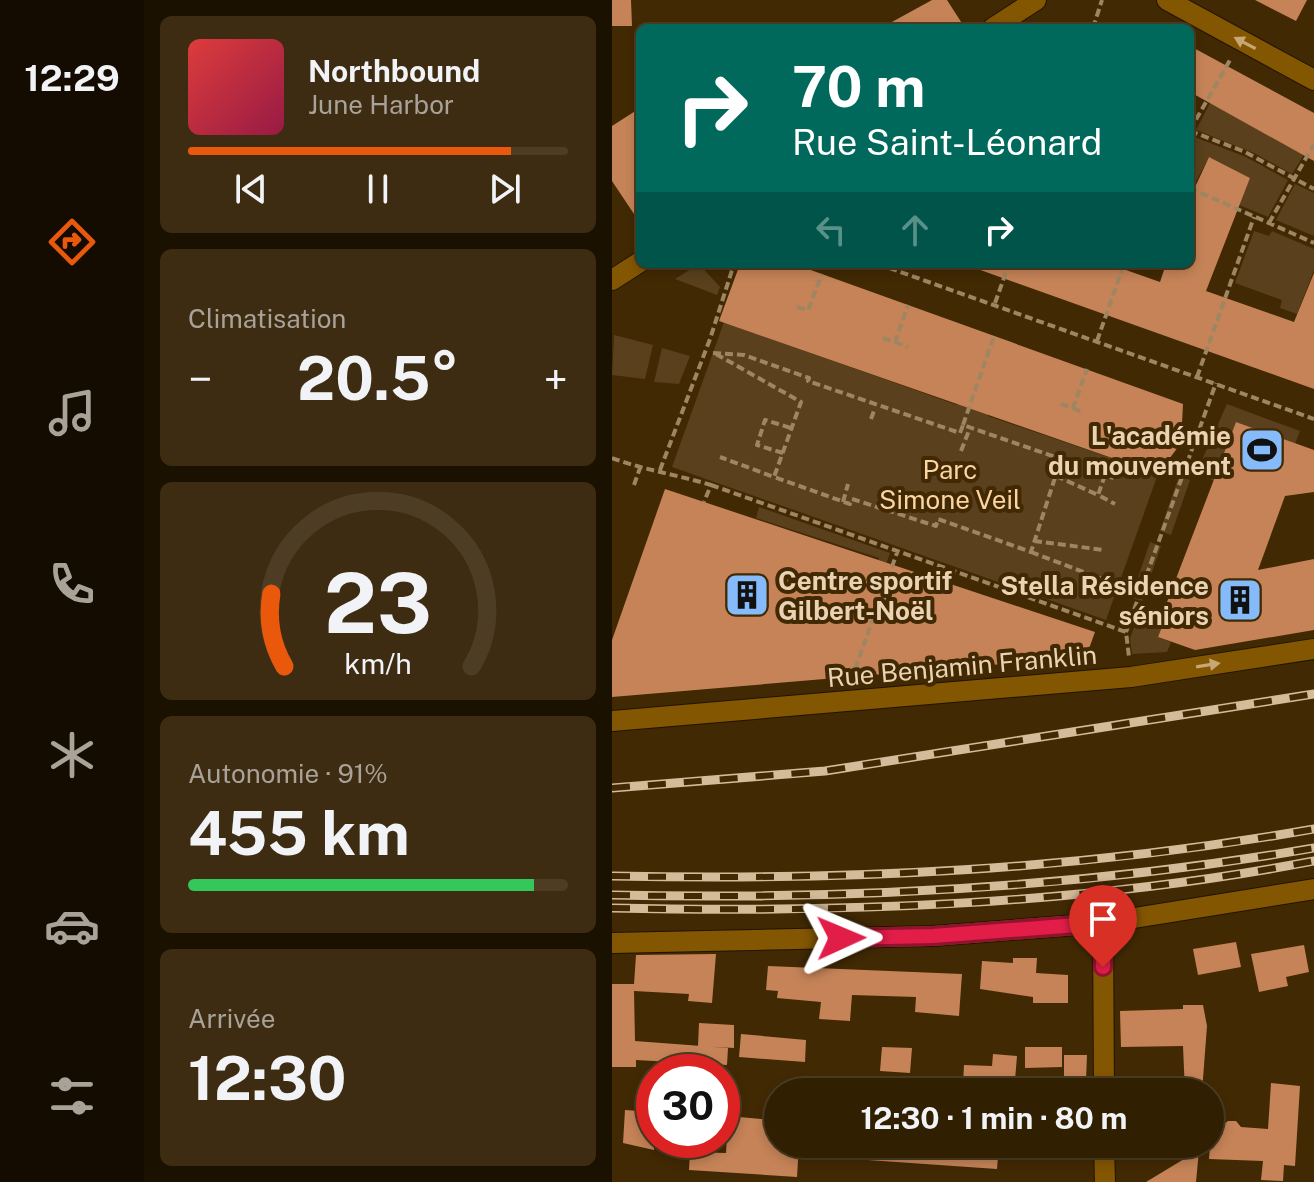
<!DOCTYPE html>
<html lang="fr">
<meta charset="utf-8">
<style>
:root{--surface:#311f02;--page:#3d2c11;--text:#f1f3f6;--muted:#a8a299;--line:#4c3d24;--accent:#ea580c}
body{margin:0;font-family:"Public Sans",sans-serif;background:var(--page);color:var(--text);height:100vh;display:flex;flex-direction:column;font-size:30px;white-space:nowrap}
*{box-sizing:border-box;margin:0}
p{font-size:26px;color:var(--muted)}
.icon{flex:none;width:44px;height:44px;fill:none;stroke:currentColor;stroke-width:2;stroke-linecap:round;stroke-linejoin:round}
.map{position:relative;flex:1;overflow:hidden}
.drawer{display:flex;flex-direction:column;gap:16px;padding:16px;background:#1b1101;width:468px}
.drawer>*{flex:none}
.guide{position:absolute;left:24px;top:24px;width:558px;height:244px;border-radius:12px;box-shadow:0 4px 12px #0003,0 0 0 2px var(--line);background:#00695c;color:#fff;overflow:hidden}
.speed{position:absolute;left:24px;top:1054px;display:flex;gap:16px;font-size:40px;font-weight:700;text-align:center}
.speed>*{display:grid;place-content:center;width:104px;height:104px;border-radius:50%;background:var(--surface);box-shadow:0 4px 12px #0003,0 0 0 2px var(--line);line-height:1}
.speed .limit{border:12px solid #d22;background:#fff;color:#111}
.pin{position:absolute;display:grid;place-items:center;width:68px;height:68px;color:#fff;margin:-82px -34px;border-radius:50% 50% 50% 0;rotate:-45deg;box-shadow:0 0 8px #0007}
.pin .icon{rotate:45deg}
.me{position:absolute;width:88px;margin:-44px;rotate:89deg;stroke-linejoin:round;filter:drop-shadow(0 0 6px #0008)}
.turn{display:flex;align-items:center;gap:28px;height:168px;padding:0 24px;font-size:36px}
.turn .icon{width:104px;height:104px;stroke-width:2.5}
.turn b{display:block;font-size:56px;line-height:68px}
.lanes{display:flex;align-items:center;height:76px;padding:0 24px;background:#0003;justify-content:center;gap:40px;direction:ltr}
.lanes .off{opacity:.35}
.big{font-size:60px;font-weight:700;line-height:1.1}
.drawer .card{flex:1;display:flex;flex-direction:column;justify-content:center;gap:12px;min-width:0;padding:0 28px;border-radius:12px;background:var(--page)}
.drawer .dial{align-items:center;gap:0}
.dial svg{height:208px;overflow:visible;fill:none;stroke:var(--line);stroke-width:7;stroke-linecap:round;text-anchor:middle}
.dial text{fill:var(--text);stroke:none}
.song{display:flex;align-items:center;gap:24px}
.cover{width:96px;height:96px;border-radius:12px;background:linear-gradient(135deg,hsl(0 70% 55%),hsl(340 70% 35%))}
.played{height:8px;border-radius:4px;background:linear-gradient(90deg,var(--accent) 85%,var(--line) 85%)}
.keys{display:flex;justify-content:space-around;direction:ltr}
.heat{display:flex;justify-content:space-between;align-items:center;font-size:44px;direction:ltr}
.charge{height:12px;border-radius:6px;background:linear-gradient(90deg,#34c759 91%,var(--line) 0)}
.trip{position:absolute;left:152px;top:1078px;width:460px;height:80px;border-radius:40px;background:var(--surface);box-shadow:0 4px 12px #0003,0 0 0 2px var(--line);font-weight:700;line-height:80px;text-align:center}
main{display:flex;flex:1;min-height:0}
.dock{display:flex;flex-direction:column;width:144px;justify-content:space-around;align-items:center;background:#140c01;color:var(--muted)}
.dock .icon{width:56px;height:56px}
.dock .on{color:var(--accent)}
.dock b{font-size:36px;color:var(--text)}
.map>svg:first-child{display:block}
.green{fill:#5a401c}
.building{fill:#c58357}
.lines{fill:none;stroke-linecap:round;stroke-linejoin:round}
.minor-casing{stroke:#221401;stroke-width:22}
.path{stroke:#9e8663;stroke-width:4;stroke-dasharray:8 4;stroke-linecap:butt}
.minor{stroke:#835602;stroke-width:20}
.rail-casing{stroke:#d4bb9a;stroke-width:9}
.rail{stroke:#412903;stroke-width:6;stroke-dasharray:18;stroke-linecap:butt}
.oneway{fill:#c7a774}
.route-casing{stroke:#92132f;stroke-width:20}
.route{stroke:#e11d48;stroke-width:14}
.labels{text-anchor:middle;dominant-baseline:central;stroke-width:8;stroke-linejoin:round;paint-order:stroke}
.poi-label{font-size:26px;font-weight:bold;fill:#ebd2b2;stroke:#412903;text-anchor:end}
.park-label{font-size:26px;fill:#fcd4a2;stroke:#412903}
.street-label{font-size:26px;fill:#ebd2b2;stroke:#412903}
</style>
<main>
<nav class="dock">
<b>12:29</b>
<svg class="icon on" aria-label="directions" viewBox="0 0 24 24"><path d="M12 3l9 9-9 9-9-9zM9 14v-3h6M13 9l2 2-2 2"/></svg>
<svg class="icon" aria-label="music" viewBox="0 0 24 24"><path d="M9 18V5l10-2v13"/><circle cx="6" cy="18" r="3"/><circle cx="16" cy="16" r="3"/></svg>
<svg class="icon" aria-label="phone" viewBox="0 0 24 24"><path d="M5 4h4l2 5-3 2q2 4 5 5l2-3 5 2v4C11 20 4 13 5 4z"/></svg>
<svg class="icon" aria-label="climate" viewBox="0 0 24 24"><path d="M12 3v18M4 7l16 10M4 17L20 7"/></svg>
<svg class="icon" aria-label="car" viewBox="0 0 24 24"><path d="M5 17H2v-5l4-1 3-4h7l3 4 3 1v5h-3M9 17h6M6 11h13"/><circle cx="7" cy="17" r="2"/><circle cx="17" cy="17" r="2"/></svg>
<svg class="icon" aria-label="filters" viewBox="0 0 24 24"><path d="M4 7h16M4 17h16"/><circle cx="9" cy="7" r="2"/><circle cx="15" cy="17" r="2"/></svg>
</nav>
<section class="drawer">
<div class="card">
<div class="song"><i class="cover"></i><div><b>Northbound</b><p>June Harbor</p></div></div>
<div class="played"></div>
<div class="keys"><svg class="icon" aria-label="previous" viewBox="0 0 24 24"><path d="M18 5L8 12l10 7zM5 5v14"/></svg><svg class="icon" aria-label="pause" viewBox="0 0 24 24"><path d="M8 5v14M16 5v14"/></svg><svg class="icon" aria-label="next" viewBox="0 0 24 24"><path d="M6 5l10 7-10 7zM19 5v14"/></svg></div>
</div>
<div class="card"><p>Climatisation</p>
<div class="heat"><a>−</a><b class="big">20.5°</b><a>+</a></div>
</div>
<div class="card dial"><svg viewBox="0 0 100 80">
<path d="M14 69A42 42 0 1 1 86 69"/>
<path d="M14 69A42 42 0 0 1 9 41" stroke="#ea580c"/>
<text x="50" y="56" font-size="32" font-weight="700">23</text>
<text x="50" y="72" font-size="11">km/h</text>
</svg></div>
<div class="card"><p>Autonomie · 91%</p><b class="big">455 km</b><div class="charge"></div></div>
<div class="card"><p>Arrivée</p><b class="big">12:30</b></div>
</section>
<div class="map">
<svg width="702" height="1182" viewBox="0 0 702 1182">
<rect width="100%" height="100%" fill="#412903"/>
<!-- green -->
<path class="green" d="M598,103L693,153L680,174L642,153L584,130Z
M580,136L634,157L676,180L656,217L625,204L638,178L597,157L582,185L578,182Z
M683,184L702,193V236L664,220Z
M642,231L657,236L660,231L702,249V270L685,314L668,308L670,300L623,283Z
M87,264L108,287L105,295L63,279Z
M112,322L345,405L370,332L400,342L376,416L546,474L494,620L60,467Z
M2,335L41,345L33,379L0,375Z
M50,348L78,356L67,384L42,382Z
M615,404L688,431L683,444L624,422L602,481L584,473Z
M567,476L578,480L559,535L548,531Z
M147,507L278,553L234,680H225L267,558L144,518Z
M538,542L549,546L530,601L519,598Z
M525,620L549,629L546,637L559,642L555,652L520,654L518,638Z"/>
<!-- building -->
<path class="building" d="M0,0H19L20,26H0Z
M320,0H335L353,28H269Z
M643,0H695L684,21Z
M578,46L702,113V161L578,92Z
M28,108V223L0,181V126Z
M597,157L638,178L594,291L682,322L702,273V389L360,267L361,264H497L548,282L554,264H578V198Z
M128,264H182L571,404L569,443L546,474L107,321Z
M624,422L702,450V492L673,496L646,570L702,559V630L583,650L546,637L551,624L547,623Z
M53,489L483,632L474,657L0,697V640Z
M624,942L629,967L586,975L581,949Z
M692,945L697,972L674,977L676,986L647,992L639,954Z
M104,954L100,1003L76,1001L77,994L22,991L23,1041L116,1048L115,1065L24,1060V1067H0V984H22L24,955Z
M401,958H425L424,973L456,975V1003H421V997L368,989L370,961L401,963Z
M156,966L350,974L347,1016L303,1012L304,997L240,995L238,1021L207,1019L209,1002L165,998L166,991L154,990Z
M571,1005H591L595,1026L590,1092H573L571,1046L509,1047L508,1011L571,1009Z
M87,1023L122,1025V1048L86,1046Z
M129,1034L194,1040L193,1062L127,1057Z
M270,1047L300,1048L298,1073L268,1071Z
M413,1047H450V1067L413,1068Z
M381,1054L405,1056L402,1092H376V1085L351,1084L352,1065L380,1066Z
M452,1055H475L474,1081H452Z
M659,1083L688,1086L683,1166L672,1165L671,1181L649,1180L651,1161L597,1159L599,1134L616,1121H624L629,1127L656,1129Z
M13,1110L42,1112V1150L11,1143Z
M116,1116L161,1120V1124L166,1125V1144H187L185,1177L77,1170L78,1152L114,1153Z
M241,1144H387L385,1169L241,1159Z
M587,1150L584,1182H534Z"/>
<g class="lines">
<!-- minor casing -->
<g class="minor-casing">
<path id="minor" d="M555,0L702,80
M381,28L424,0
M0,280L28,262
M0,721L519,677L702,649
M491,923L492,1092
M0,943L321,936L491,923L702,889
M492,1144L493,1182"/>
</g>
<!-- path -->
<path class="path" d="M481,28L490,0
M578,130L618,60
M578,131L631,151L702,189
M578,188L702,243
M657,223L702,144
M266,264L702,419
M383,303L397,264
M185,307L196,310L210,274
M271,338L283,342L296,305
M485,341L512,264
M283,342L296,347
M101,353L132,355L197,378L196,381L348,433L351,425L449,459L419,552L326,519L324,526L240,499L238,504L162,477
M104,354L189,402L162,477L108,457
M585,377L642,217
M449,404L461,408L475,369
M461,408L472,413
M259,419L263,408
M351,425L382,336
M349,451L358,428
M171,453L145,445L153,420L179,428
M0,458C32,470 66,475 99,485L92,502
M449,459L504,479
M48,470L98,339L122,264
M493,475L486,495L503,504
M444,476L486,495
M22,485L28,468
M99,485L514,632L517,657
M231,502L236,484
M422,541L492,550
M419,552L506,585
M514,632L604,383
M239,680L286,550"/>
<!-- minor -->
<use href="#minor" class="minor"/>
<!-- rail casing -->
<g class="rail-casing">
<path id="rail" d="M0,788L213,771L702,694
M0,876C236,881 469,870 702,829
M0,895C236,900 469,888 702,848
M0,908C235,913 470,905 702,861"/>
</g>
<!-- rail -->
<use href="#rail" class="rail"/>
</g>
<!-- one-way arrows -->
<defs><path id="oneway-solid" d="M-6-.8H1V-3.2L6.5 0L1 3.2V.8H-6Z" transform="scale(2)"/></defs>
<g class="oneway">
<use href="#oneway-solid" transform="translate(633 43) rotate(-152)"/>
<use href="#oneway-solid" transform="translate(596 665) rotate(-9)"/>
</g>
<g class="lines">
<!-- route casing -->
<g class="route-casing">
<path id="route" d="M229,938L321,936L491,923V967"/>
</g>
<!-- route -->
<use href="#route" class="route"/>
</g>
<!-- icons -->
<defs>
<g id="stadium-square" transform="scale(2.3)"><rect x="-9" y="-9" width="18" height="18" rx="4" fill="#86bbfb" stroke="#412903"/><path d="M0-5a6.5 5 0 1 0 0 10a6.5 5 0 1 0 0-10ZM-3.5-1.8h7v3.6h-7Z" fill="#111"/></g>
<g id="building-square" transform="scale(2.3)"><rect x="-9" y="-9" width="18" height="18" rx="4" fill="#86bbfb" stroke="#412903"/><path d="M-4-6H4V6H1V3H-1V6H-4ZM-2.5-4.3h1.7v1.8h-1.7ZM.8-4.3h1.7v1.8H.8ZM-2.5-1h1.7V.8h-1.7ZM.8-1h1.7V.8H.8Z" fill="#111"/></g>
</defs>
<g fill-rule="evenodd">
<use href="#stadium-square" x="650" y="450"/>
<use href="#building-square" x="135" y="595"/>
<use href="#building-square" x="628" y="600"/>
</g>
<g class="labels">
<!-- poi labels -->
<g class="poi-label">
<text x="619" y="435">L'académie<tspan x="619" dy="30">du mouvement</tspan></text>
<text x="166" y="580" text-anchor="start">Centre sportif<tspan x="166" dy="30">Gilbert-Noël</tspan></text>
<text x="597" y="585">Stella Résidence<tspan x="597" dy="30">séniors</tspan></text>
</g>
<!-- park labels -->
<g class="park-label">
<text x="338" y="469">Parc<tspan x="338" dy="30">Simone Veil</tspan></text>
</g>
<!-- street labels -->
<g class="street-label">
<text transform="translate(350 666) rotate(-5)">Rue Benjamin Franklin</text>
</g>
</g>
</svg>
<div class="speed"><div class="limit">30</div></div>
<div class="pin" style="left:491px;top:967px;background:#d93025"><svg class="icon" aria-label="arrive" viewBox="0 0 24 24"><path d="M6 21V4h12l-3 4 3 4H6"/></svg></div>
<svg class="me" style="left:229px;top:938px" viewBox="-20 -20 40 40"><path d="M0-17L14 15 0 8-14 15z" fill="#e11d48" stroke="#fff" stroke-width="4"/></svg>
<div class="trip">12:30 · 1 min · 80 m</div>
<div class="guide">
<div class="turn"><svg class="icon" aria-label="right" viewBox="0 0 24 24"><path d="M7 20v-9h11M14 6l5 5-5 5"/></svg><div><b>70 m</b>Rue Saint-Léonard</div></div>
<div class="lanes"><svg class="icon off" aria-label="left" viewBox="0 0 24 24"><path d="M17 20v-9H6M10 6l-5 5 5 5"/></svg><svg class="icon off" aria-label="ahead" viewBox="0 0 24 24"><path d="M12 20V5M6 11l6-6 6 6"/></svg><svg class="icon" aria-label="right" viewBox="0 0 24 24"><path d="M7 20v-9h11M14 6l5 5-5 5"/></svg></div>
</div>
</div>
</main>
